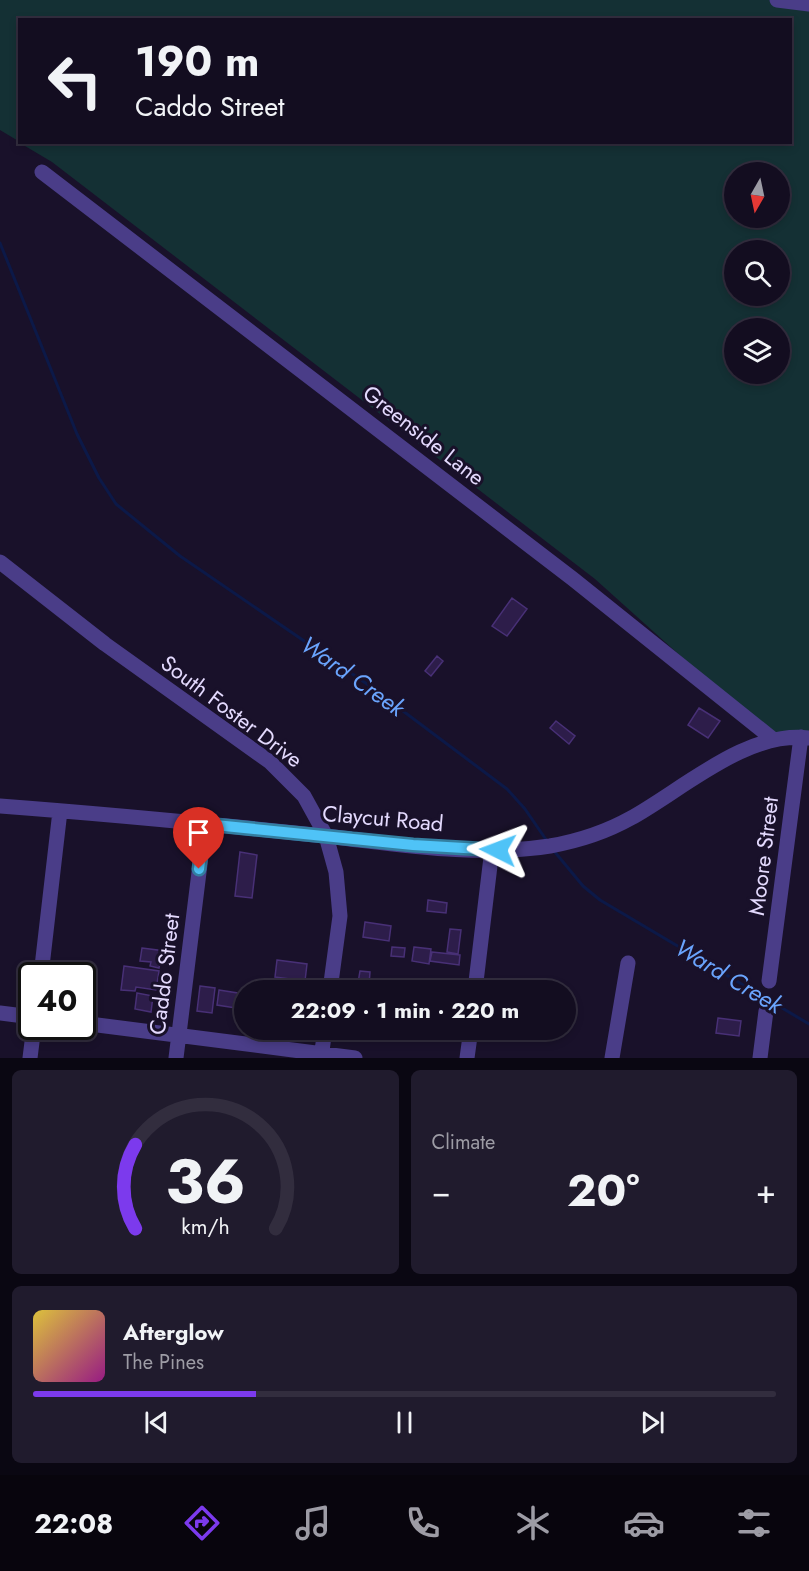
<!DOCTYPE html>
<meta charset="utf-8">
<style>
:root{--surface:#130d20;--page:#201b2d;--text:#f1f3f6;--muted:#9d9ca5;--line:#322d3e;--accent:#7c3aed}
body{margin:0;font-family:Jost,sans-serif;background:var(--page);color:var(--text);height:100vh;display:flex;flex-direction:column;font-size:22px;white-space:nowrap}
*{box-sizing:border-box;margin:0}
p{font-size:20px;color:var(--muted)}
.icon{flex:none;width:33px;height:33px;fill:none;stroke:currentColor;stroke-width:2;stroke-linecap:round;stroke-linejoin:round}
.map{position:relative;height:1058px;overflow:hidden}
.drawer{display:flex;flex-direction:column;gap:12px;padding:12px;background:#0a0712;flex:1}
.drawer>*{flex:none}
.top-card{position:absolute;left:18px;top:18px;width:774px;height:126px;border-radius:0px;box-shadow:0 3px 9px #0003,0 0 0 2px var(--line);background:#130d20;color:var(--text);overflow:hidden}
.needle{width:39px;rotate:189deg}
.buttons{position:absolute;left:724px;top:162px;display:grid;gap:12px}
.buttons a{display:grid;place-items:center;width:66px;height:66px;border-radius:50%;background:var(--surface);box-shadow:0 3px 9px #0003,0 0 0 2px var(--line);font-size:30px}
.speed{position:absolute;left:18px;top:962px;display:flex;gap:12px;font-size:30px;font-weight:700;text-align:center}
.speed>*{display:grid;place-content:center;width:78px;height:78px;border-radius:50%;background:var(--surface);box-shadow:0 3px 9px #0003,0 0 0 2px var(--line);line-height:1}
.speed .limit{border:3px solid #111;border-radius:9px;background:#fff;color:#111}
.pin{position:absolute;display:grid;place-items:center;width:51px;height:51px;color:#fff;margin:-62px -26px;border-radius:50% 50% 50% 0;rotate:-45deg;box-shadow:0 0 6px #0007}
.pin .icon{rotate:45deg}
.me{position:absolute;width:66px;margin:-33px;rotate:273deg;stroke-linejoin:round;filter:drop-shadow(0 0 4px #0008)}
.turn{display:flex;align-items:center;gap:21px;height:126px;padding:0 18px;font-size:27px}
.turn .icon{width:78px;height:78px;stroke-width:2.5}
.turn b{display:block;font-size:42px;line-height:51px}
.big{font-size:45px;font-weight:700;line-height:1.1}
.drawer .widget{flex:1;display:flex;flex-direction:column;justify-content:center;gap:9px;min-width:0;padding:0 21px;border-radius:9px;background:var(--page)}
.drawer .dial{align-items:center;gap:0}
.dial svg{height:156px;overflow:visible;fill:none;stroke:var(--line);stroke-width:7;stroke-linecap:round;text-anchor:middle}
.dial text{fill:var(--text);stroke:none}
.song{display:flex;align-items:center;gap:18px}
.cover{width:72px;height:72px;border-radius:9px;background:linear-gradient(135deg,hsl(50 70% 55%),hsl(310 70% 35%))}
.played{height:6px;border-radius:3px;background:linear-gradient(90deg,var(--accent) 30%,var(--line) 30%)}
.keys{display:flex;justify-content:space-around;direction:ltr}
.heat{display:flex;justify-content:space-between;align-items:center;font-size:33px;direction:ltr}
.drawer .tiles{flex:1;display:grid;gap:12px;grid-template-columns:1fr 1fr}
.widget:last-child{grid-column:span 2}
.trip{position:absolute;left:234px;top:980px;width:342px;height:60px;border-radius:30px;background:var(--surface);box-shadow:0 3px 9px #0003,0 0 0 2px var(--line);font-weight:700;line-height:60px;text-align:center}
.menu{display:flex;height:96px;justify-content:space-around;align-items:center;background:#08050d;color:var(--muted)}
.menu .icon{width:42px;height:42px}
.menu .active{color:var(--accent)}
.menu b{font-size:27px;color:var(--text)}
.map>svg:first-child{display:block}
.green{fill:#143034;fill-rule:evenodd}
.lines{fill:none;stroke-linecap:round;stroke-linejoin:round}
.stream{stroke:#0c1948;stroke-width:3}
.building{fill:#2d1d4a;stroke:#483076;stroke-width:1.5}
.minor{stroke:#4a3d88;stroke-width:15}
.route-casing{stroke:#337fa1;stroke-width:15}
.route{stroke:#4fc3f7;stroke-width:10}
.labels{text-anchor:middle;dominant-baseline:central;stroke-width:6;stroke-linejoin:round;paint-order:stroke}
.street-label{font-size:22px;fill:#e4dafe;stroke:#19112a}
.water-label{font-size:24px;font-style:italic;fill:#6aa4fd;stroke:#19112a}
</style>
<div class="map">
<svg width="809" height="1058" viewBox="0 0 809 1058">
<rect width="100%" height="100%" fill="#19112a"/>
<!-- green -->
<path class="green" d="M0,0H772L809,4V743L774,740L595,579L52,162L20,143L790,142V20H20V142L0,130ZM735,172H780V218H735ZM735,250H780V296H735ZM735,328H780V374H735Z"/>
<g class="lines">
<!-- stream -->
<path class="stream" d="M0,243L77,434L99,478L116,504L180,556L367,684L507,789L525,809L547,841
M554,851L583,886L600,900L809,1024"/>
</g>
<!-- building -->
<path class="building" d="M512,598L527,609L507,636L492,626Z
M437,656L443,661L431,676L425,671Z
M699,708L720,721L708,738L688,725Z
M556,721L575,736L569,744L550,728Z
M240,852L257,855L252,898L235,896Z
M428,900L447,903L446,913L427,911Z
M365,922L391,926L389,941L363,937Z
M450,929L461,930L458,954L447,952Z
M392,947L405,948L404,957L391,956Z
M414,947L431,949L429,964L412,961Z
M142,948L165,951L163,963H160L159,968L150,966L151,962L140,961Z
M432,952L460,955L459,965L430,961Z
M277,960L307,964L305,981L275,977Z
M124,966L159,971L156,990L136,987L135,991L121,990Z
M360,971L370,972L369,985L358,983Z
M274,981L293,984L292,990H273Z
M200,986L215,988L212,1013L197,1011Z
M219,990L244,994L242,1009L217,1005Z
M137,993L153,996L151,1012L135,1009Z
M718,1018L741,1021L739,1036L716,1033Z"/>
<g class="lines">
<!-- minor -->
<path class="minor" d="M777,0L809,4
M42,172L573,579L774,740
M0,562L105,644L270,762L304,796L326,836L336,872L340,916L330,990
M0,806C105,814 211,824 315,835C392,843 473,858 550,846C578,841 606,832 631,818C682,790 747,730 809,738
M41,975L60,811
M769,981L801,737
M475,990L492,849
M0,1013L32,1017
M82,1023L355,1058
M30,1058L34,1026
M176,1058L205,824
M321,1058L325,1029
M467,1058L471,1029
M612,1058L628,963
M760,1058L766,1011"/>
</g>
<g class="lines">
<!-- route casing -->
<g class="route-casing">
<path id="route" d="M199,869L205,824L413,845L498,850"/>
</g>
<!-- route -->
<use href="#route" class="route"/>
</g>
<g class="labels">
<!-- street labels -->
<g class="street-label">
<text transform="translate(424 435) rotate(38)">Greenside Lane</text>
<text transform="translate(232 711) rotate(37)">South Foster Drive</text>
<text transform="translate(383 818) rotate(5)">Claycut Road</text>
<text transform="translate(763 856) rotate(-83)">Moore Street</text>
<text transform="translate(164 974) rotate(-83)">Caddo Street</text>
</g>
<!-- water labels -->
<g class="water-label">
<text transform="translate(353 676) rotate(35)">Ward Creek</text>
<text transform="translate(729 976) rotate(31)">Ward Creek</text>
</g>
</g>
</svg>
<div class="buttons">
<a><svg class="needle" viewBox="-14 -14 28 28"><path d="M0-13l5 13h-10z" fill="#e53935"/><path d="M0 13l5-13h-10z" fill="#9d9ca5"/></svg></a>
<a><svg class="icon" aria-label="search" viewBox="0 0 24 24"><circle cx="10" cy="10" r="6"/><path d="M15 15l6 6"/></svg></a>
<a><svg class="icon" aria-label="layers" viewBox="0 0 24 24"><path d="M12 4l9 5-9 5-9-5zM3 14l9 5 9-5"/></svg></a>
</div>
<div class="speed"><div class="limit">40</div></div>
<div class="pin" style="left:199px;top:869px;background:#d93025"><svg class="icon" aria-label="arrive" viewBox="0 0 24 24"><path d="M6 21V4h12l-3 4 3 4H6"/></svg></div>
<svg class="me" style="left:498px;top:850px" viewBox="-20 -20 40 40"><path d="M0-17L14 15 0 8-14 15z" fill="#4fc3f7" stroke="#fff" stroke-width="4"/></svg>
<div class="trip">22:09 · 1 min · 220 m</div>
<div class="top-card">
<div class="turn"><svg class="icon" aria-label="left" viewBox="0 0 24 24"><path d="M17 20v-9H6M10 6l-5 5 5 5"/></svg><div><b>190 m</b>Caddo Street</div></div>
</div>
</div>
<section class="drawer">
<div class="tiles">
<div class="widget dial"><svg viewBox="0 0 100 80">
<path d="M14 69A42 42 0 1 1 86 69"/>
<path d="M14 69A42 42 0 0 1 14 26" stroke="#7c3aed"/>
<text x="50" y="56" font-size="32" font-weight="700">36</text>
<text x="50" y="72" font-size="11">km/h</text>
</svg></div>
<div class="widget"><p>Climate</p>
<div class="heat"><a>−</a><b class="big">20°</b><a>+</a></div>
</div>
<div class="widget">
<div class="song"><i class="cover"></i><div><b>Afterglow</b><p>The Pines</p></div></div>
<div class="played"></div>
<div class="keys"><svg class="icon" aria-label="previous" viewBox="0 0 24 24"><path d="M18 5L8 12l10 7zM5 5v14"/></svg><svg class="icon" aria-label="pause" viewBox="0 0 24 24"><path d="M8 5v14M16 5v14"/></svg><svg class="icon" aria-label="next" viewBox="0 0 24 24"><path d="M6 5l10 7-10 7zM19 5v14"/></svg></div>
</div>
</div>
</section>
<nav class="menu">
<b>22:08</b>
<svg class="icon active" aria-label="directions" viewBox="0 0 24 24"><path d="M12 3l9 9-9 9-9-9zM9 14v-3h6M13 9l2 2-2 2"/></svg>
<svg class="icon" aria-label="music" viewBox="0 0 24 24"><path d="M9 18V5l10-2v13"/><circle cx="6" cy="18" r="3"/><circle cx="16" cy="16" r="3"/></svg>
<svg class="icon" aria-label="phone" viewBox="0 0 24 24"><path d="M5 4h4l2 5-3 2q2 4 5 5l2-3 5 2v4C11 20 4 13 5 4z"/></svg>
<svg class="icon" aria-label="climate" viewBox="0 0 24 24"><path d="M12 3v18M4 7l16 10M4 17L20 7"/></svg>
<svg class="icon" aria-label="car" viewBox="0 0 24 24"><path d="M5 17H2v-5l4-1 3-4h7l3 4 3 1v5h-3M9 17h6M6 11h13"/><circle cx="7" cy="17" r="2"/><circle cx="17" cy="17" r="2"/></svg>
<svg class="icon" aria-label="filters" viewBox="0 0 24 24"><path d="M4 7h16M4 17h16"/><circle cx="9" cy="7" r="2"/><circle cx="15" cy="17" r="2"/></svg>
</nav>
